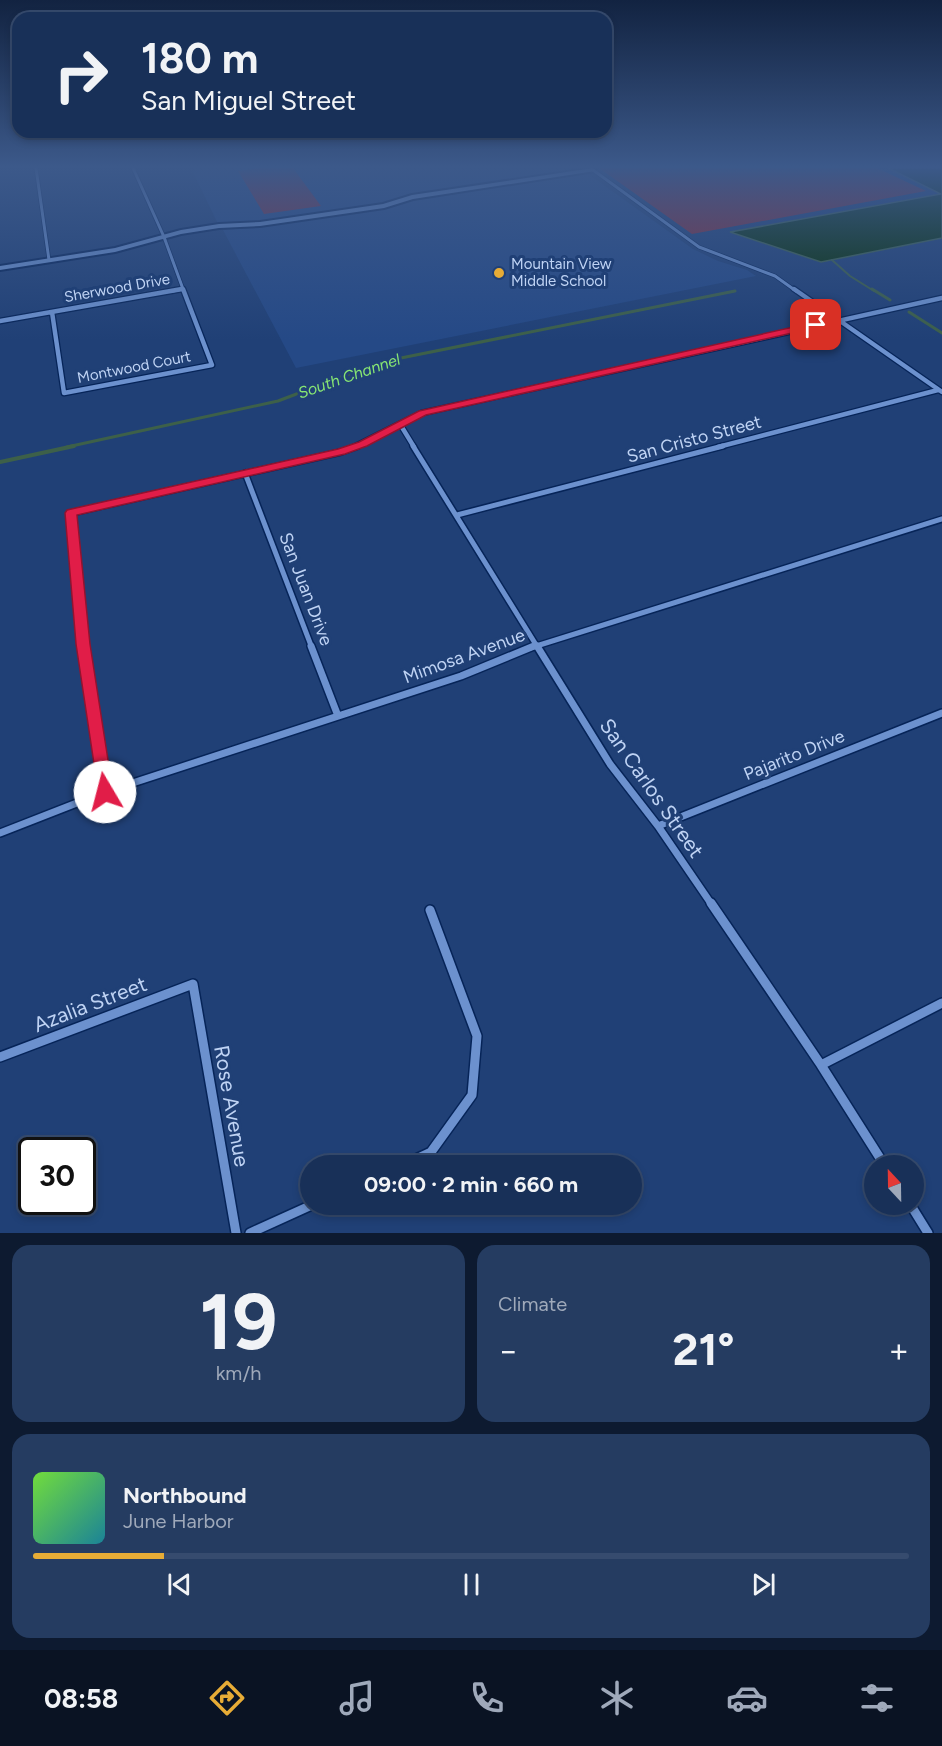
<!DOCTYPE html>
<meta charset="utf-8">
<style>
:root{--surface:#183058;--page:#253c61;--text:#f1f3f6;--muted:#9fa9ba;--line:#364b6e;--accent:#e7ac36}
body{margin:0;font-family:Figtree,sans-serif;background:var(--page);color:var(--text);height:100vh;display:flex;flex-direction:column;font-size:22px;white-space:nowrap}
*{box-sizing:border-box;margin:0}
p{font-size:20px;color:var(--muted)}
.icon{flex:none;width:33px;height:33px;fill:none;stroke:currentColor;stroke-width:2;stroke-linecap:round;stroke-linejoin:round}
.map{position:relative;height:1233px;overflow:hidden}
.details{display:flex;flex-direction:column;gap:12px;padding:12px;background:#0d1a30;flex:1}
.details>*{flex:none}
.top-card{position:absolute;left:12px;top:12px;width:600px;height:126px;border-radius:18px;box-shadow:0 3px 9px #0003,0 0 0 2px var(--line);background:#183058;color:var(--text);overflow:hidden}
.needle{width:39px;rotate:338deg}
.controls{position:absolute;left:864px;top:1155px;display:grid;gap:12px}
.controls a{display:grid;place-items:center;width:60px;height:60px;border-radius:50%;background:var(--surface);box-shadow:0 3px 9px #0003,0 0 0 2px var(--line);font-size:30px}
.speed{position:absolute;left:18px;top:1137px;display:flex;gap:12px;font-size:30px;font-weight:700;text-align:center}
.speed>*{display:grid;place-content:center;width:78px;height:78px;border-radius:50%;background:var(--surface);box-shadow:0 3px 9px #0003,0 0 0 2px var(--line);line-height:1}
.speed .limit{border:3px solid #111;border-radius:9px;background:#fff;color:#111}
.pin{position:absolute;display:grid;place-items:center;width:51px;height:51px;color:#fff;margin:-26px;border-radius:12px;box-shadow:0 3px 9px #0006}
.me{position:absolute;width:66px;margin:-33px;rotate:352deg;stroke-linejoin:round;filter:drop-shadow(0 0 4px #0008)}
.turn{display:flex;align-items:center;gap:21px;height:126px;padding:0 30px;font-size:27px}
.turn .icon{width:78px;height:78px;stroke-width:2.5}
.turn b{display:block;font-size:42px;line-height:51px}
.big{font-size:45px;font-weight:700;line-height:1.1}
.details .tile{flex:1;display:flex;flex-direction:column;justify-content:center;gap:9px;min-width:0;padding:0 21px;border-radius:18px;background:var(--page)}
.details .dial{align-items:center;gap:0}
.dial b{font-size:78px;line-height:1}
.song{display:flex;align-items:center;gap:18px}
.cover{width:72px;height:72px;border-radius:9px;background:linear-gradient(135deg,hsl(100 70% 55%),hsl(190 70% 35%))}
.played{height:6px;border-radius:3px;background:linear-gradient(90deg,var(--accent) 15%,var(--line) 15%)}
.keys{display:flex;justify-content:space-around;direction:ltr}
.heat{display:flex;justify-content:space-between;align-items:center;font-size:33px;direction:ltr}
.details .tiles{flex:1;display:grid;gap:12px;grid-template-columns:1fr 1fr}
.tile:last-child{grid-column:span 2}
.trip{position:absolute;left:300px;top:1155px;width:342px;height:60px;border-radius:30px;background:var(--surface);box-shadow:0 3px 9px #0003,0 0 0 2px var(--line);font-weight:700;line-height:60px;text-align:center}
.tab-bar{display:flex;height:96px;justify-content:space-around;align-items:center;background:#0a1323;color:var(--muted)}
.tab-bar .icon{width:42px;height:42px}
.tab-bar .active{color:var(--accent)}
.tab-bar b{font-size:27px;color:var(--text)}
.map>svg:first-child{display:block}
.built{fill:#254986}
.green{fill:#8f2932}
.water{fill:#052e00;stroke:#3d6049;stroke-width:1.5}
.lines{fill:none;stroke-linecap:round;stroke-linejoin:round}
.stream-far2{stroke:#3d6049;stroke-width:2}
.stream-far1{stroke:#3d6049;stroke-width:3}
.stream{stroke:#3d6049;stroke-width:4}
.minor-far4-casing{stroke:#062458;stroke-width:4.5}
.minor-far3-casing{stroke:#062458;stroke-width:7}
.minor-far2-casing{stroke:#062458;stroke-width:8}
.minor-far1-casing{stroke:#062458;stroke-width:10}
.minor-casing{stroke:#062458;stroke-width:12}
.tertiary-casing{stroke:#062458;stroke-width:4}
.minor-far4{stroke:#6c91ce;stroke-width:3}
.minor-far3{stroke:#6c91ce;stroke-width:4.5}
.minor-far2{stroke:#6c91ce;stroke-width:5}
.minor-far1{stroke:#6c91ce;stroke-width:7}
.minor{stroke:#6c91ce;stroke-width:9}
.tertiary{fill:#6c91ce;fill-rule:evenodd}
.route{fill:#e11d48;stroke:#92132f;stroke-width:1.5}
.poi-dot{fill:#e7ac36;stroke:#204076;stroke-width:2}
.labels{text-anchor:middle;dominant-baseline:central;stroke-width:6;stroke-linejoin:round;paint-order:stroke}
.far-poi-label{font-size:15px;fill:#bfd3f4;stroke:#204076;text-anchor:start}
.far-street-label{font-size:15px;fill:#bfd3f4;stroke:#204076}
.far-water-label{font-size:16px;font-style:italic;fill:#87e673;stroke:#204076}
.street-label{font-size:18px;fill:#bfd3f4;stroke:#204076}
.near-street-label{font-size:21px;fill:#bfd3f4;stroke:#204076}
</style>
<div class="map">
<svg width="942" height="1233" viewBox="0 0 942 1233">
<rect width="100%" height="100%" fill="#204076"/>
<!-- built -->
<path class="built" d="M191,168H579L582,169L409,194L381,203L261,222L218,224Z
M587,173L693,249L718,261L747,270L756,276L296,368L223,230L260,227L385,208L414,199Z"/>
<!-- green -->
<path class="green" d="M259,168H293L321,206L264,214L238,171Z
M599,168H877L926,191L692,234Z"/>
<!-- water -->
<path class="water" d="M888,168H942V238L821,262L730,232L941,194Z"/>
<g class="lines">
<!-- stream-far2 -->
<path class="stream-far2" d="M832,260L850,276L874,291"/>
<!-- stream-far1 -->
<path class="stream-far1" d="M872,289L890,300
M909,312L942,333
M67,447L278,401L381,362L735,291"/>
<!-- stream -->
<path class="stream" d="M0,462L74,446"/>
<!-- minor-far4 casing -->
<g class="minor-far4-casing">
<path id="minor-far4" d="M36,168L49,260
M133,168L164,237L183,289L173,291
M593,170L699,247L775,276L796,291"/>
</g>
<!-- minor-far3 casing -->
<g class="minor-far3-casing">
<path id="minor-far3" d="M794,289L942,392
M52,312L64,393L212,365L183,289
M0,321L182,289
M400,424L414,447
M354,447L422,413L942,298
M718,447L938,390"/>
</g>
<!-- minor-far2 casing -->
<g class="minor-far2-casing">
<path id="minor-far2" d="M413,446L538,648
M245,473L312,648
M457,515L723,446
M84,648L71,513L341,452L358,446
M530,648L942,519"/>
</g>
<!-- minor-far1 casing -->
<g class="minor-far1-casing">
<path id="minor-far1" d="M83,646L105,792
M311,646L338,716
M537,646L610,764L658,826L712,905
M658,826L942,713
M0,833L105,792L461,676L534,646"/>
</g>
<!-- minor casing -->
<g class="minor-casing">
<path id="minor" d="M711,903L821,1065L885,1166
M0,1057L193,984L236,1233
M821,1065L942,1003
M401,1166L431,1152L472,1095L477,1036L430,910
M910,1204L928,1233
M250,1233L314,1204"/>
</g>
<!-- tertiary casing -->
<g class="tertiary-casing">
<path id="tertiary" d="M593,168L595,171L413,199L384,208L260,226L219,228L181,234L115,252L0,270V266L115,248L181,230L219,224L260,222L383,204L412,195Z"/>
</g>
<!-- minor-far4 -->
<use href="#minor-far4" class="minor-far4"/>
<!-- minor-far3 -->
<use href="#minor-far3" class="minor-far3"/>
<!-- minor-far2 -->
<use href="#minor-far2" class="minor-far2"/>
<!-- minor-far1 -->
<use href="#minor-far1" class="minor-far1"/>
<!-- minor -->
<use href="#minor" class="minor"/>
<!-- tertiary -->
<use href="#tertiary" class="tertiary"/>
</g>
<!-- sky -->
<linearGradient id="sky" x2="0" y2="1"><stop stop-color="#122341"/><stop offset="0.49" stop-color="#3c598a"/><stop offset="1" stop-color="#3c598a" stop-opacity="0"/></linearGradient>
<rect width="942" height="340" fill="url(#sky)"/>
<!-- route -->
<path class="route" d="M816,322L821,325L819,327L426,415L367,446L345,454L77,515L90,644L113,792L110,797L105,799L99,797L76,644L65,513L67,510L338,449L359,442L419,411Z"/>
<!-- markers -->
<circle class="poi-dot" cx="499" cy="273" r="6"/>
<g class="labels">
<!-- far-poi labels -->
<g class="far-poi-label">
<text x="511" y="264">Mountain View<tspan x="511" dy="17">Middle School</tspan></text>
</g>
<!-- far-street labels -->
<g class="far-street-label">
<text transform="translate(117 288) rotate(-10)">Sherwood Drive</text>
<text transform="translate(134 367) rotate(-11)">Montwood Court</text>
</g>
<!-- far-water labels -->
<g class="far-water-label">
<text transform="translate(349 376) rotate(-19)">South Channel</text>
</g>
<!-- street labels -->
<g class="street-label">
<text transform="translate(694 439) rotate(-15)">San Cristo Street</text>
<text transform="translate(306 589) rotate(69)">San Juan Drive</text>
<text transform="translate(464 656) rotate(-20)">Mimosa Avenue</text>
<text transform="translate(794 755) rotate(-22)">Pajarito Drive</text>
</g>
<!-- near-street labels -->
<g class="near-street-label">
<text transform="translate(652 788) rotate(55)">San Carlos Street</text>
<text transform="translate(90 1004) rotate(-21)">Azalia Street</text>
<text transform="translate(232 1106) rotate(80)">Rose Avenue</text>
</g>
</g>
</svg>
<div class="controls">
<a><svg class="needle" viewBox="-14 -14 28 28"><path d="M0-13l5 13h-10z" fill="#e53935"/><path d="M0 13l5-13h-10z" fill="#9fa9ba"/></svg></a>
</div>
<div class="speed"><div class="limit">30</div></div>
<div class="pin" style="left:816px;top:325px;background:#d93025"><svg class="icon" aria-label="arrive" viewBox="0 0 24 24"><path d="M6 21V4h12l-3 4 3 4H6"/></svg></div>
<svg class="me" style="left:105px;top:792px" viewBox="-20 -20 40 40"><circle r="19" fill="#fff"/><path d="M0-13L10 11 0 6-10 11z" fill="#e11d48"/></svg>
<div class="trip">09:00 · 2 min · 660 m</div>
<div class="top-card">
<div class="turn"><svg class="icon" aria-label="right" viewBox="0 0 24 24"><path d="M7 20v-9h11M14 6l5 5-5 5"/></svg><div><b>180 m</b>San Miguel Street</div></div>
</div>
</div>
<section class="details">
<div class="tiles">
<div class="tile dial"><b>19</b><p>km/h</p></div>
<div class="tile"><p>Climate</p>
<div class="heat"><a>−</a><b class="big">21°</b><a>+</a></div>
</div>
<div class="tile">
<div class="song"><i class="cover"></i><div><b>Northbound</b><p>June Harbor</p></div></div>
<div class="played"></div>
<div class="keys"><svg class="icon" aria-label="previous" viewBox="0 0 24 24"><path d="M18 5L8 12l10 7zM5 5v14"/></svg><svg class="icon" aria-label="pause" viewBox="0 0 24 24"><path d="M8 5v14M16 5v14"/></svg><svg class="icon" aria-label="next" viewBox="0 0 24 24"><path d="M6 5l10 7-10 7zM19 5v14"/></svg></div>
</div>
</div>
</section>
<nav class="tab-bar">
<b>08:58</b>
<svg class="icon active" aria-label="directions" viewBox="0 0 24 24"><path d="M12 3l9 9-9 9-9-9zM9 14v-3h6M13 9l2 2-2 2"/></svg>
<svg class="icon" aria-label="music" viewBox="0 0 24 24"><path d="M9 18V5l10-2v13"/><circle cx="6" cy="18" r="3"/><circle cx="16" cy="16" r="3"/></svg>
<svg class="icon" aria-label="phone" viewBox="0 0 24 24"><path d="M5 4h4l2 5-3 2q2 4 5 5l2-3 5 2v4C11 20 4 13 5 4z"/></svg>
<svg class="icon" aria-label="climate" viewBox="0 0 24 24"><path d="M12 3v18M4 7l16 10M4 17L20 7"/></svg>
<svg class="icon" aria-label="car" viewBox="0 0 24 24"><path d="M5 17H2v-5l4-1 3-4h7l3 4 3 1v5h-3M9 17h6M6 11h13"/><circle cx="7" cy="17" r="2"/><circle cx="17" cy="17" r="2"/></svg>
<svg class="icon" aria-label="filters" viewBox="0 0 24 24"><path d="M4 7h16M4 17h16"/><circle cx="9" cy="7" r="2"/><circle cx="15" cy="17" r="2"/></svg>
</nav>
